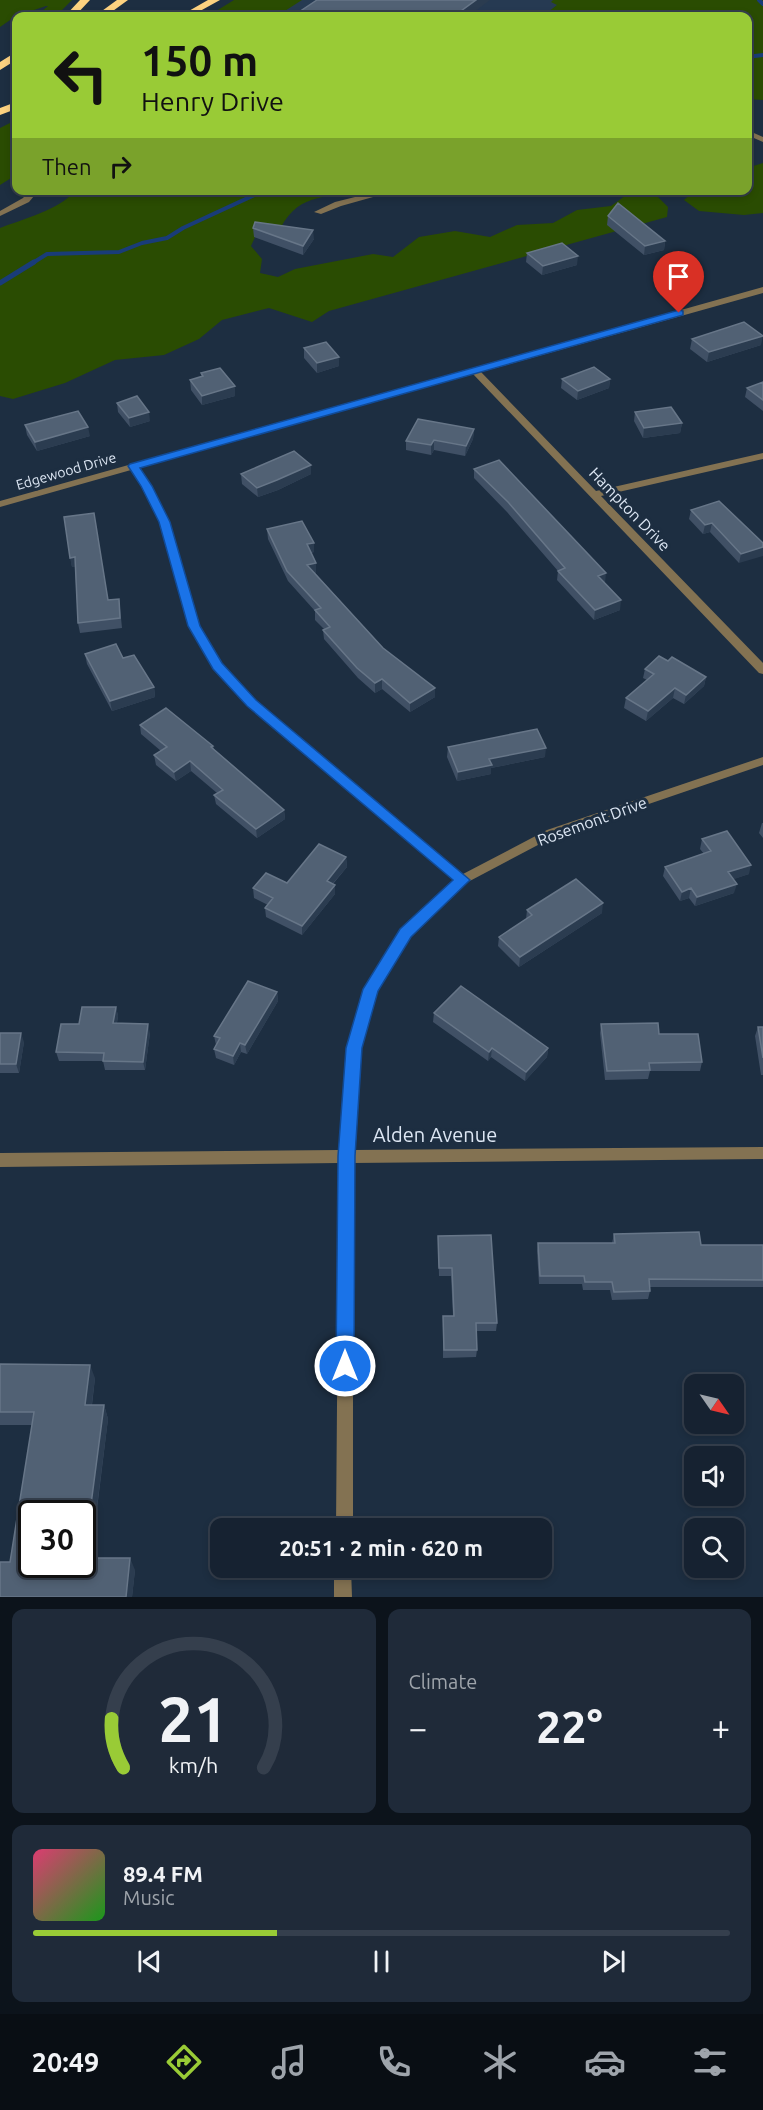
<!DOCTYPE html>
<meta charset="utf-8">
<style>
:root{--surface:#162231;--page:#1f2a39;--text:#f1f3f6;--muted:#9ea4ab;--line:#353f4d;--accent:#99cb36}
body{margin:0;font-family:Ubuntu,sans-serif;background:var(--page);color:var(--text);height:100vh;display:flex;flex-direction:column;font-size:22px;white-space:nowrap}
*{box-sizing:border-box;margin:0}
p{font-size:20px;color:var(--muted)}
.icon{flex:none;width:33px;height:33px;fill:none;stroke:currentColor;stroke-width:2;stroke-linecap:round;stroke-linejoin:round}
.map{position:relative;height:1597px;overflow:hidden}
.drawer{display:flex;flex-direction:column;gap:12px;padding:12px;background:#0c131b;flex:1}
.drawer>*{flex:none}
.banner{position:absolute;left:12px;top:12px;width:740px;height:183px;border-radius:12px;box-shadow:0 3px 9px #0003,0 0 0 2px var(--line);background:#99cb36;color:#111;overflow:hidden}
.needle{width:39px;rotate:124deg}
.tools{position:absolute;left:684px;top:1374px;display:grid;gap:12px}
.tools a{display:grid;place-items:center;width:60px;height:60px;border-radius:12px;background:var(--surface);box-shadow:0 3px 9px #0003,0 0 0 2px var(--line);font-size:30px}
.speed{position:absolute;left:18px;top:1500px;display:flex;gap:12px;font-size:30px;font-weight:700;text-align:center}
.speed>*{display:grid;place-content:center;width:78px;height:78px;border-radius:50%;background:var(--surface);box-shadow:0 3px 9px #0003,0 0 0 2px var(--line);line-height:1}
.speed .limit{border:3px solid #111;border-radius:9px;background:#fff;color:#111}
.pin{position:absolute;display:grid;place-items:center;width:51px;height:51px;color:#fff;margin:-62px -26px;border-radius:50% 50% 50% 0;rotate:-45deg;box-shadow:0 0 6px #0007}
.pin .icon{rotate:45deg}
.me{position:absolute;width:66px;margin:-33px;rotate:0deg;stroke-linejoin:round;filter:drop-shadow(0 0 4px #0008)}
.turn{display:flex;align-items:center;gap:21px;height:126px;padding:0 30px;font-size:27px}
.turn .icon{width:78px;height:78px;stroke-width:2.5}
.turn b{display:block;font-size:42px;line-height:51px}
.then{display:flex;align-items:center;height:57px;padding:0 30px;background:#0003;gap:12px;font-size:22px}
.big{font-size:45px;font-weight:700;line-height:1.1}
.drawer .widget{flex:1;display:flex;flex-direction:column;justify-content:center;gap:9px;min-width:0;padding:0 21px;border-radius:12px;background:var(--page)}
.drawer .dial{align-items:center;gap:0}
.dial svg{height:156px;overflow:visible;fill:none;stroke:var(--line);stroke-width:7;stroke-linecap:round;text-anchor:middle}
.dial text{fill:var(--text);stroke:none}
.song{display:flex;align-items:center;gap:18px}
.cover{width:72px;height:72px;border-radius:9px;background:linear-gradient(135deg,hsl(340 70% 55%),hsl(120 70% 35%))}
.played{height:6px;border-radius:3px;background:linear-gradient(90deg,var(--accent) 35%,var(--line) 35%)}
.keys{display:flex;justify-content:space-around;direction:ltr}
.heat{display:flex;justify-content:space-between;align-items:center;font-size:33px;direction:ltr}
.drawer .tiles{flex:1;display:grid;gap:12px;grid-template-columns:1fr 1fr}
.widget:last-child{grid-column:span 2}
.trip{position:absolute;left:210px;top:1518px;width:342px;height:60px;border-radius:12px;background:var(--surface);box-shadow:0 3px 9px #0003,0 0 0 2px var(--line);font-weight:700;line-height:60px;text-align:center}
.dock{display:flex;height:96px;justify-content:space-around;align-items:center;background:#090e14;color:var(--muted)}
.dock .icon{width:42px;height:42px}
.dock .on{color:var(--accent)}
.dock b{font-size:27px;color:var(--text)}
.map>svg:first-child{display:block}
.built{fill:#263a52}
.green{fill:#2a4c02}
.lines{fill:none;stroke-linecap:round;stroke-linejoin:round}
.stream-far1{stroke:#193c79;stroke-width:4}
.stream{stroke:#193c79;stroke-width:5}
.street{fill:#837252;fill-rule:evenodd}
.highway{fill:#fdd280;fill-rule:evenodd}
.wall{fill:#405065}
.shaded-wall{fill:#2b3c50}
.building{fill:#516174;stroke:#677688;stroke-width:1.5;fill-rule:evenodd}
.route{fill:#1a73e8;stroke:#114b97;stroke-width:1.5}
.labels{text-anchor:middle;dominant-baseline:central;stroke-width:6;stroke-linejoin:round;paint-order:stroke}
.far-street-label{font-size:14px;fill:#dde7f4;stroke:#1d2e41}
.street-label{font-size:16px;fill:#dde7f4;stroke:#1d2e41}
.near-street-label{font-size:20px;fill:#dde7f4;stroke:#1d2e41}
</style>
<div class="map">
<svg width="763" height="1597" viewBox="0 0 763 1597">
<rect width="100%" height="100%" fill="#1d2e41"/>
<!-- built -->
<path class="built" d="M272,0H574L563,16H236Z"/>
<!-- green -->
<path class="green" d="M0,0H72L56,16H36L48,6H46L16,16L0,27Z
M234,0H302L277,16H208Z
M553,0H763V100L747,99V16H543L557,5L551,2Z
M16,120V175L0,185V128Z
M763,163V213L744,215L699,211L684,200L694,191L747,190V168Z
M74,191H364C328,199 301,191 281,227L256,235L251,246L262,259L260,273L278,277L295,269L373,254L393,257L419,237L455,231L490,237L517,225L553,223L577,210L611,206L629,193L657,196L668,207L667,217L329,311L312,322L269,308L222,320L199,339L164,355L115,360L65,383L13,399L0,396V228C20,220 62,209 74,191Z"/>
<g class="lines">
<!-- stream-far1 -->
<path class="stream-far1" d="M759,0L763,4
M747,57L763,55
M31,264L47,254L119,252L142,243L167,238L183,228L261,192L256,190"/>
<!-- stream -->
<path class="stream" d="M0,283L34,262"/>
<!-- street -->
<path class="street" d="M747,130L763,137V142L747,135Z
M30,190H39L29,202L0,216V211L23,198Z
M383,190H398L341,206L321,214L314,212L335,202Z
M763,287V293L481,372L596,491L763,453V459L601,496L763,663V674L759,673L473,374L139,468L152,486L169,522L199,626L221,664L255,700L463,874L547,830L763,757V765L555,836L466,883L411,937L377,990L361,1048L354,1150L763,1147V1159L353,1163V1528H336L339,1163L0,1167V1153L339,1150L347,1048L364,989L401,929L454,880L247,706L213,669L189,626L159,522L142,486L131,470L0,507V501Z
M334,1568H351L352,1597H334Z"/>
<!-- highway -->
<path class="highway" d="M80,0H90L75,16H65Z
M117,0H128L106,16H95Z
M208,0H220L191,16H180Z
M16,52V60L0,70V62Z
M16,102V109L0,115V108Z"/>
</g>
<!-- wall -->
<path class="wall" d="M608,216L665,241L664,250L644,255L607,225Z
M253,228L314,239L303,255L254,237Z
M527,253L577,265L542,275L526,262Z
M692,339L761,345L707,362L690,349Z
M304,348L339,366L317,373L304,358Z
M201,373L235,396L202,405L191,390L190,380L201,377Z
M562,379H610L609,388L577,400L561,388Z
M763,382V411L745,397L747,388Z
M117,403L150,421L130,427L118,412Z
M635,412L682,423L680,433L643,438L634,421Z
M25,425L90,436L37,451L27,435Z
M474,429L473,439L465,456L434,450L431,455L406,450V441Z
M474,469L605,583L620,610L594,620L557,580L558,571L507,512L474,478Z
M241,474H311L278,490L258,497L242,484Z
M691,510L763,543L739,563L710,532L703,534L689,519Z
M64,517L108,600L120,608L122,628L80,633L78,623L75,567H72Z
M267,529L314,543V552L311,553L316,563V572L315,573L383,648L435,697L410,712L382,689L375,693L358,678L324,639L323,630L324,629L315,620V611L288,581L268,539Z
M85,654L154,687L155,697L112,711L87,664Z
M668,661L706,677L704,686L684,704L673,698L646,721L624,708L626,698L647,680L643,678L645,669Z
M140,725L213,746L214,749L284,810L285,819L257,838L216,804L214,795L217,793L191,771L176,781L156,765L154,755L161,751L141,734Z
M448,747L545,757L491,768V774L457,781L447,757Z
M762,823H763V838L759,833Z
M702,839L749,874L733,879L734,893L695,906L689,898L680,901L663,876L665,867L704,854L700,849Z
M346,857L347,867L333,884L335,885V894L302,935L266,917L265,908L268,905L254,898L253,888L287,883Z
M527,910L602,913L519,967L498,946L499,937L526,919Z
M277,992L278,1001L247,1054L241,1052L234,1065L216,1058L214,1049L216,1045L214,1036Z
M116,1007L118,1016L117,1023L150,1033L145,1070H105L103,1061H59L56,1052L79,1024Z
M434,1013L548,1048L547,1057L525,1081L491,1057L488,1061L433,1022Z
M601,1024L659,1034L702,1062L700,1071H650L648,1079L605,1080L600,1033Z
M758,1027H763V1075H761L755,1036Z
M0,1033L24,1042L19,1073H0Z
M614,1234L701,1245H763V1287H650V1291L648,1299L612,1300L610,1290H583L582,1284H539L537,1251L538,1243H612Z
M438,1236L497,1323L496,1331H476L477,1350L476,1357L443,1358V1316H453L451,1276H439Z
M0,1364L95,1378L92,1405H104L108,1419L91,1558L135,1570L132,1597H0L10,1562L32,1425H0Z"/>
<!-- shaded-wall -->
<path class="shaded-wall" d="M476,0H490L469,16H454Z
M313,230L314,239L303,255V246Z
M665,241L664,250L644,255L645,246Z
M578,256L577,265L542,275L543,266Z
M763,336L761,345L707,362L709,352Z
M339,357V366L317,373V363Z
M610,379L609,388L577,400L578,391Z
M235,386V396L202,405V396Z
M149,412L150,421L130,427L129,418Z
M682,423L680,433L643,438L644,428Z
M88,427L90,436L37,451L35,442Z
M474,429L473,439L465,456L466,446Z
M434,440V450L431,455V445Z
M311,465V474L278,490L258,497L257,488Z
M712,523L710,532L703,534L705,525Z
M314,543V552L307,554V544Z
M763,547V556L739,563L741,554Z
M75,557L76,567H72L70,558Z
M316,563V572L308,574L307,565Z
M606,573L605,583L596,586L598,576Z
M621,600L620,610L594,620L595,610Z
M706,677L704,686L684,704L686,695Z
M382,679V689L375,693V683Z
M154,687L155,697L112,711L110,701Z
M435,688V697L410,712V703Z
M675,688L673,698L646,721L648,711Z
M546,748L545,757L491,768V774L457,781L458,772L489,759Z
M190,761L191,771L176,781L174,772Z
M284,810L285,819L257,838L256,829Z
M346,857L347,867L327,890V881Z
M751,865L749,874L726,882L728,872Z
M737,884L734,893L695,906L697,897Z
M335,885V894L302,935V926Z
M691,888L689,898L680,901L682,892Z
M603,903L602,913L519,967L520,957Z
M277,992L278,1001L247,1054L245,1045Z
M116,1007L118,1016L115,1032L113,1023Z
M148,1024L150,1033L145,1070L143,1062Z
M21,1033L24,1042L19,1073L16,1064Z
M240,1043L241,1052L234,1065L233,1056Z
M492,1048L491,1057L488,1061L489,1052Z
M548,1048L547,1057L525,1081L526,1072Z
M90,1365L95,1378L90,1418L85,1405Z
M104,1405L108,1419L89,1570L84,1558Z
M130,1558L135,1570L132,1597H126Z"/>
<!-- building -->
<path class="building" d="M317,0H476L454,16H293Z
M618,203L665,241L645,246L608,216Z
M255,222L313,230L303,246L253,228Z
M562,243L578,256L543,266L527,253Z
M744,322L763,336L709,352L692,339Z
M326,342L339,357L317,363L304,348Z
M594,367L610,379L578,391L562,379Z
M220,368L235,386L202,396L190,380L203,376L201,373Z
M763,382V400L747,388Z
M137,396L149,412L129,418L117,403Z
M671,407L682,423L644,428L635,412Z
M78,411L88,427L35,442L25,425Z
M418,419L474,429L466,446L434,440L431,445L406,441Z
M294,451L311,465L277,480L257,488L241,474Z
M499,460L606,573L598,576L621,600L595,610L558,571L565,568L508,502L474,469Z
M719,501L763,543V547L741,554L712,523L705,525L691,510Z
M94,513L108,600L119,599L120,618L78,623L75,557L70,558L64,517Z
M302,521L314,543L307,544L316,563L307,565L383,648L435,688L410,703L382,679L375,683L357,668L323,630L330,627L315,610L321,608L287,571L267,529Z
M116,644L123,658L134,655L154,687L110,701L85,654Z
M659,656L668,661L672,657L706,677L686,695L675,688L648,711L626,698L654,674L645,669Z
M166,708L213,746L211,747L284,810L256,829L214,795L223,790L190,761L174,772L154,755L167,747L140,725Z
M537,729L546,748L489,759L492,765L458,772L448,747Z
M727,831L751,865L728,872L737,884L697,897L691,888L682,892L665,867L711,851L702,839Z
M319,844L346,857L327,881L335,885L302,926L265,908L273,898L253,888L266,873L287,883Z
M576,879L603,903L520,957L499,937L532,915L527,910Z
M248,981L277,992L245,1045L240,1043L233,1056L214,1049L220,1038L214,1036Z
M461,986L548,1048L526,1072L492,1048L489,1052L434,1013Z
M82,1007H116L113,1023L148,1024L143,1062L103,1061L104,1053L56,1052L61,1024H79Z
M658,1023L659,1034H698L702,1062L649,1063L650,1070L607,1071L601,1024Z
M758,1027H763V1058Z
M0,1033H21L16,1064H0Z
M699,1232L701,1245H763V1280L649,1279L650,1291L614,1292L612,1282H585L584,1276H540L538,1243H615L614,1234Z
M491,1235L497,1323H476L477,1350H444L443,1316H454L452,1268H439L438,1236Z
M0,1364L90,1365L85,1405H104L84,1558H130L126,1597H0V1562H10L34,1412H0ZM32,1514H82V1564H32Z"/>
<!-- route -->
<path class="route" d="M679,310L683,311V315L140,468L152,486L170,522L200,626L222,663L256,700L470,880L411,937L378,991L362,1048L355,1156L354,1366L351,1373L345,1375L338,1373L336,1366L338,1156L346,1048L363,989L400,929L453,880L247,706L213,669L188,626L159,522L141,486L128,466L130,464Z"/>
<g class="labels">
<!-- far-street labels -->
<g class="far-street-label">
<text transform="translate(66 471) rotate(-16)">Edgewood Drive</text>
</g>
<!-- street labels -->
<g class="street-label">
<text transform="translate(630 509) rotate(46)">Hampton Drive</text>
<text transform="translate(592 821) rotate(-20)">Rosemont Drive</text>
</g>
<!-- near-street labels -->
<g class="near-street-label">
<text x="435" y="1134">Alden Avenue</text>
</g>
</g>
</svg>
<div class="tools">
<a><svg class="needle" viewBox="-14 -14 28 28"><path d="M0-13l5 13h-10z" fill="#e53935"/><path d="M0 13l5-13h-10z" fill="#9ea4ab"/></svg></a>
<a><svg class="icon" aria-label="sound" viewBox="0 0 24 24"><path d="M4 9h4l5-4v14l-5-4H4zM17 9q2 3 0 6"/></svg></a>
<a><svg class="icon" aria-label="search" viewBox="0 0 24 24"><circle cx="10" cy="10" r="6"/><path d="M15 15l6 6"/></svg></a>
</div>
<div class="speed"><div class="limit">30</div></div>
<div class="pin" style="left:679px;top:313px;background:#d93025"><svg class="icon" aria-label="arrive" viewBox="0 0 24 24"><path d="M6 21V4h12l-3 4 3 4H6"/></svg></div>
<svg class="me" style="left:345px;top:1366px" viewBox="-20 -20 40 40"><circle r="17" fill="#1a73e8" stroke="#fff" stroke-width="3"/><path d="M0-11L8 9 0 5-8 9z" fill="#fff"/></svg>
<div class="trip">20:51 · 2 min · 620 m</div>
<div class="banner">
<div class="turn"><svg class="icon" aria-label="left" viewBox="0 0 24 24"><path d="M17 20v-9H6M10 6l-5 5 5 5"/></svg><div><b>150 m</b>Henry Drive</div></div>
<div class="then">Then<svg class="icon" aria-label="right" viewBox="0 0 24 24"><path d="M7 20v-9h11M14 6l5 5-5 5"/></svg></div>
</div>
</div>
<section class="drawer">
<div class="tiles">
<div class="widget dial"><svg viewBox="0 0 100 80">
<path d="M14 69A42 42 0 1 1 86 69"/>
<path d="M14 69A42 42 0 0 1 8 44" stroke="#99cb36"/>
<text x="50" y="56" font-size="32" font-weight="700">21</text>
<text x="50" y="72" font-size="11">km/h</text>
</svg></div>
<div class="widget"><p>Climate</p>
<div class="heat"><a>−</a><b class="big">22°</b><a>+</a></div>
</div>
<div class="widget">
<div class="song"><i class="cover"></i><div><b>89.4 FM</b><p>Music</p></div></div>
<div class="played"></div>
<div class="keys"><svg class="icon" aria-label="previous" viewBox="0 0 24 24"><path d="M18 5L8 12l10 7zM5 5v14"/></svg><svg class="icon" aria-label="pause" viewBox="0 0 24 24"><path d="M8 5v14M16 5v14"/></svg><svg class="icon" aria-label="next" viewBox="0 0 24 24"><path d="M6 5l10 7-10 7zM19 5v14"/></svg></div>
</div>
</div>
</section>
<nav class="dock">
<b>20:49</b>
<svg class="icon on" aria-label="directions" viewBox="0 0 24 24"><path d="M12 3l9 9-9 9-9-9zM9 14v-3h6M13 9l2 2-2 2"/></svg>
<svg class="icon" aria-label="music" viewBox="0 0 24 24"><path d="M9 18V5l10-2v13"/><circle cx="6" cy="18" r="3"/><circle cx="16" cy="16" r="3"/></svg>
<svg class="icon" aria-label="phone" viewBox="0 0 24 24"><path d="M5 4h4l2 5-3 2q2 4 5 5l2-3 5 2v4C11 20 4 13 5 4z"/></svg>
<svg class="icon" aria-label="climate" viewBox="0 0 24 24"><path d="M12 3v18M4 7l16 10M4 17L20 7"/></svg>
<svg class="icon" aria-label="car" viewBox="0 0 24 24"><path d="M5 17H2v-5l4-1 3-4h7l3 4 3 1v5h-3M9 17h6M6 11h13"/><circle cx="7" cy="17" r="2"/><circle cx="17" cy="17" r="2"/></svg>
<svg class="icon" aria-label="filters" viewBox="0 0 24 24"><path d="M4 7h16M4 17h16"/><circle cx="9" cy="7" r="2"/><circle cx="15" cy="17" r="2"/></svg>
</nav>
